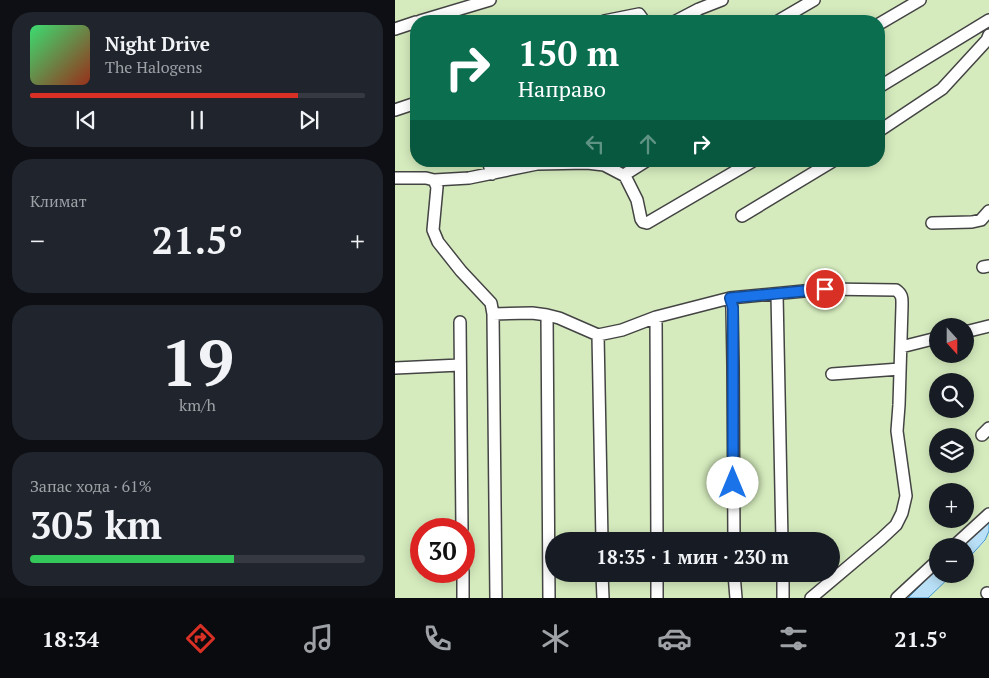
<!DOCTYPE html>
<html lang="ru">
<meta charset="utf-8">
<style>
:root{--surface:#171b24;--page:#20242c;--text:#f1f3f6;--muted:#9ea1a6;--line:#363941;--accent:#d93025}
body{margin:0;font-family:"PT Serif",serif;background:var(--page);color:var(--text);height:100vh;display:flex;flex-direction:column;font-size:19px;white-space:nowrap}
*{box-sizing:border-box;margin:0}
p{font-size:16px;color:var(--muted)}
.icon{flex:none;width:28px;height:28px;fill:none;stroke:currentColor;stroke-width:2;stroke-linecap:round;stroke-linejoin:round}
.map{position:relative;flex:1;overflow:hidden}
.panel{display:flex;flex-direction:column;gap:12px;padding:12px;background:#0d0f14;width:395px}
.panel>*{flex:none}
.top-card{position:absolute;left:15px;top:15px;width:475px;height:152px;border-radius:20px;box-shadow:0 2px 12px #0003;background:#0b6e4f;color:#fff;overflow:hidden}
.needle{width:32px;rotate:159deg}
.fabs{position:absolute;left:534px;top:318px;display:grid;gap:10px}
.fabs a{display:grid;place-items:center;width:45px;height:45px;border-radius:50%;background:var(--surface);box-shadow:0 2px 12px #0003;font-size:25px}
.speed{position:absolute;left:15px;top:518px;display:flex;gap:10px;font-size:25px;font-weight:700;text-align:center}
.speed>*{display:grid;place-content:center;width:65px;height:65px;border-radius:50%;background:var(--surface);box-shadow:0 2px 12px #0003;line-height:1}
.speed .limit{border:8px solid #d22;background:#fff;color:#111}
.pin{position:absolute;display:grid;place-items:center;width:42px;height:42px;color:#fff;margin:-21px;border:2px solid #fff;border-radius:50%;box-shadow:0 1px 5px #0007}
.me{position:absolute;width:55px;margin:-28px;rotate:0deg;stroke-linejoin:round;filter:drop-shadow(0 0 4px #0008)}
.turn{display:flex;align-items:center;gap:18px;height:105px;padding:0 25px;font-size:22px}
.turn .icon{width:65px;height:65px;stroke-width:2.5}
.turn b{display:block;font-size:35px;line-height:42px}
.lanes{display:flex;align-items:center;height:48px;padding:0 25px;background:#0003;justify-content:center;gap:25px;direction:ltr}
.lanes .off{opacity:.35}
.big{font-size:38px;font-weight:700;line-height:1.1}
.panel .tile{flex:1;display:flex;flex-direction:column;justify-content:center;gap:8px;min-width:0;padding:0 18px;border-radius:20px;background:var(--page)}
.panel .dial{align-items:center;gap:0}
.dial b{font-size:65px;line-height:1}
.song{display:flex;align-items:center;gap:15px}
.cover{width:60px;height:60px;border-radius:8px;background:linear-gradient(135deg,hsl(140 70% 55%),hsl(10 70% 35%))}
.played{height:5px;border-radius:2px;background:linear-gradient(90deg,var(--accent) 80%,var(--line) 80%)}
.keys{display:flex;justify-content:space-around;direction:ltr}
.heat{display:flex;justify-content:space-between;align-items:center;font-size:28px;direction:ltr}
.charge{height:8px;border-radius:4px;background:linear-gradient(90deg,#34c759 61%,var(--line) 0)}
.trip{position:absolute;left:150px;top:532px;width:295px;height:50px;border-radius:25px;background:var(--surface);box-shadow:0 2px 12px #0003;font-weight:700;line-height:50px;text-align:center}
.dock{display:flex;height:80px;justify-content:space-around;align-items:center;background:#090b0e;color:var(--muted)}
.dock .icon{width:35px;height:35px}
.dock .active{color:var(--accent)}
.dock b{font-size:22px;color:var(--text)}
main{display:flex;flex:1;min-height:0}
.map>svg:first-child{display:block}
.green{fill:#d5ebbd;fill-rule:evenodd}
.water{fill:#b9e0f7;stroke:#3f96cf}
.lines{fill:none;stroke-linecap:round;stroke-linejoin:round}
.minor-casing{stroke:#444;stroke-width:14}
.minor{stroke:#fff;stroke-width:11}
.route-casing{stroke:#114b97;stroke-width:12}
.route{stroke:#1a73e8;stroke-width:9}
</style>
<main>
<section class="panel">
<div class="tile">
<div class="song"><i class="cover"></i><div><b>Night Drive</b><p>The Halogens</p></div></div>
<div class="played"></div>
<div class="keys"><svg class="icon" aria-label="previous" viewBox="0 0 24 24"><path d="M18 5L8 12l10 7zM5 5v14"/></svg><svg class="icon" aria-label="pause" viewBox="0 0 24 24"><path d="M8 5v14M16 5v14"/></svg><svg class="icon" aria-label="next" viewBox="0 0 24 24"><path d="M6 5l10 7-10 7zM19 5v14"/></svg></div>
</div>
<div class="tile"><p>Климат</p>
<div class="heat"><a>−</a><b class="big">21.5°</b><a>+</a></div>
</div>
<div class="tile dial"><b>19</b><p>km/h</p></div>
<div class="tile"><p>Запас хода · 61%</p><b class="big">305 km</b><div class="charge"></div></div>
</section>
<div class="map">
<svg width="594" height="598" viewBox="0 0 594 598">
<rect width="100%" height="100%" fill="#fffdf5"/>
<!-- green -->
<path class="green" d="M0,0H594V512L556,546H542V559L499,598H0ZM21,21H484V161H21ZM542,326H570V354H542ZM542,381H570V409H542ZM542,436H570V464H542ZM542,491H570V519H542ZM26,529H69V571H26ZM159,541H436V574H159Z
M594,531V598H533L558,574H570V562L590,541Z"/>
<!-- water -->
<path class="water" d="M594,518V531L590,540L570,562V546H568Z
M542,569V574H558L533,598H513Z"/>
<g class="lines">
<!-- minor casing -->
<g class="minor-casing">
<path id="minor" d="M25,21L95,0
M209,21L244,14L249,21
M281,21L304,9L327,0
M383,21L419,0
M484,24L525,0
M0,29L21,22
M484,87L594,20
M0,110L21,103
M484,131L547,89L592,40L594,35
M93,161L97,174
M251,161L232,173L230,176L242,200L246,219L248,222L252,223L358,161
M142,164L192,163L209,165L230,176
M0,178H31L39,180L42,187L38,230L43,242L66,271L96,303L98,314L101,598
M39,180L74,178L142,164L148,161
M347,216L438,161
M537,223L577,222L586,220L594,211
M588,267L594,266
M382,294L387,541
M335,298L337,308L338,365L339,541
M98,314L137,313L152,315L164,318L203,335L227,330L261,317L335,298L430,289L501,290C508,295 507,299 507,306L504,405L502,431L511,496L507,513L501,525L486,539L416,598
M152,315L154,598
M261,317L262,541
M65,322L67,529
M570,332L594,326
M203,335L207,541
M506,347L542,338
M0,368L65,365
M437,374L505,369
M587,435L594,428
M559,546L594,514
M68,571V598
M207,574L208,598
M262,574V598
M339,574L341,598
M388,574V598
M592,593L594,595
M502,598L542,561"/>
</g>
<!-- minor -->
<use href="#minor" class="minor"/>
</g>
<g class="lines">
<!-- route casing -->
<g class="route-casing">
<path id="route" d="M338,483V308L335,298L430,289"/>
</g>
<!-- route -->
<use href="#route" class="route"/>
</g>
</svg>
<div class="fabs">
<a><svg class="needle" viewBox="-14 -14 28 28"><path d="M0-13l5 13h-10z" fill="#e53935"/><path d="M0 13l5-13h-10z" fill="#9ea1a6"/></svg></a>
<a><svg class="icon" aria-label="search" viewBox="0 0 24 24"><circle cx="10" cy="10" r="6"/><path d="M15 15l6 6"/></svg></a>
<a><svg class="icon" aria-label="layers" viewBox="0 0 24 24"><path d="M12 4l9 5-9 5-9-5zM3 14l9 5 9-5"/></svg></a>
<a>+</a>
<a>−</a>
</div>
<div class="speed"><div class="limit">30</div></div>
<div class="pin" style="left:430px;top:289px;background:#d93025"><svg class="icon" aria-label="arrive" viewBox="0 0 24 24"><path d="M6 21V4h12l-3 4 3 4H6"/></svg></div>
<svg class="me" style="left:338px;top:483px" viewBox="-20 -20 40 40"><circle r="19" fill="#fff"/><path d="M0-13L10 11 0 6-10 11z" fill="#1a73e8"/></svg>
<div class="trip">18:35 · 1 мин · 230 m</div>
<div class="top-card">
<div class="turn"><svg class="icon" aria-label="right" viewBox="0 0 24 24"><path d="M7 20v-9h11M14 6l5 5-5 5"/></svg><div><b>150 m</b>Направо</div></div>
<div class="lanes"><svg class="icon off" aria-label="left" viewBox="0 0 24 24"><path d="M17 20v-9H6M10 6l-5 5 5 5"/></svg><svg class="icon off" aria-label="ahead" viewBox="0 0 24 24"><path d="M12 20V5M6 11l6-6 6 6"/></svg><svg class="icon" aria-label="right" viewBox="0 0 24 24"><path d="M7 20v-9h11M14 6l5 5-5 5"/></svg></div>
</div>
</div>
</main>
<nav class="dock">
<b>18:34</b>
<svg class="icon active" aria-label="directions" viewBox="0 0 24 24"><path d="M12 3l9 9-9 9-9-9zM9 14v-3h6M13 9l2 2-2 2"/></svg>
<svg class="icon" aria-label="music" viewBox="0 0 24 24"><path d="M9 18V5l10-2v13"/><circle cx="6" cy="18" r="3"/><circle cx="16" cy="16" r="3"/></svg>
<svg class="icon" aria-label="phone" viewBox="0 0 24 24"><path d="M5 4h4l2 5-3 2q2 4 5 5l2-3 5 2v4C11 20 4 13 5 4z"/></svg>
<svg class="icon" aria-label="climate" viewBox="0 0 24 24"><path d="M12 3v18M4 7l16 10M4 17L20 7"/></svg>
<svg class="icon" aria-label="car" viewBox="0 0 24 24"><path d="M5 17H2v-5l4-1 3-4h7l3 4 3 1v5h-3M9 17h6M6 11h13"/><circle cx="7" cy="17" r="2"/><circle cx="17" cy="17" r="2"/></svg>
<svg class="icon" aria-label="filters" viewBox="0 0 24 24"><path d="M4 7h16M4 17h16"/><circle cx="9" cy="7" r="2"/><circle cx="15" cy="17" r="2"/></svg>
<b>21.5°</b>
</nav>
